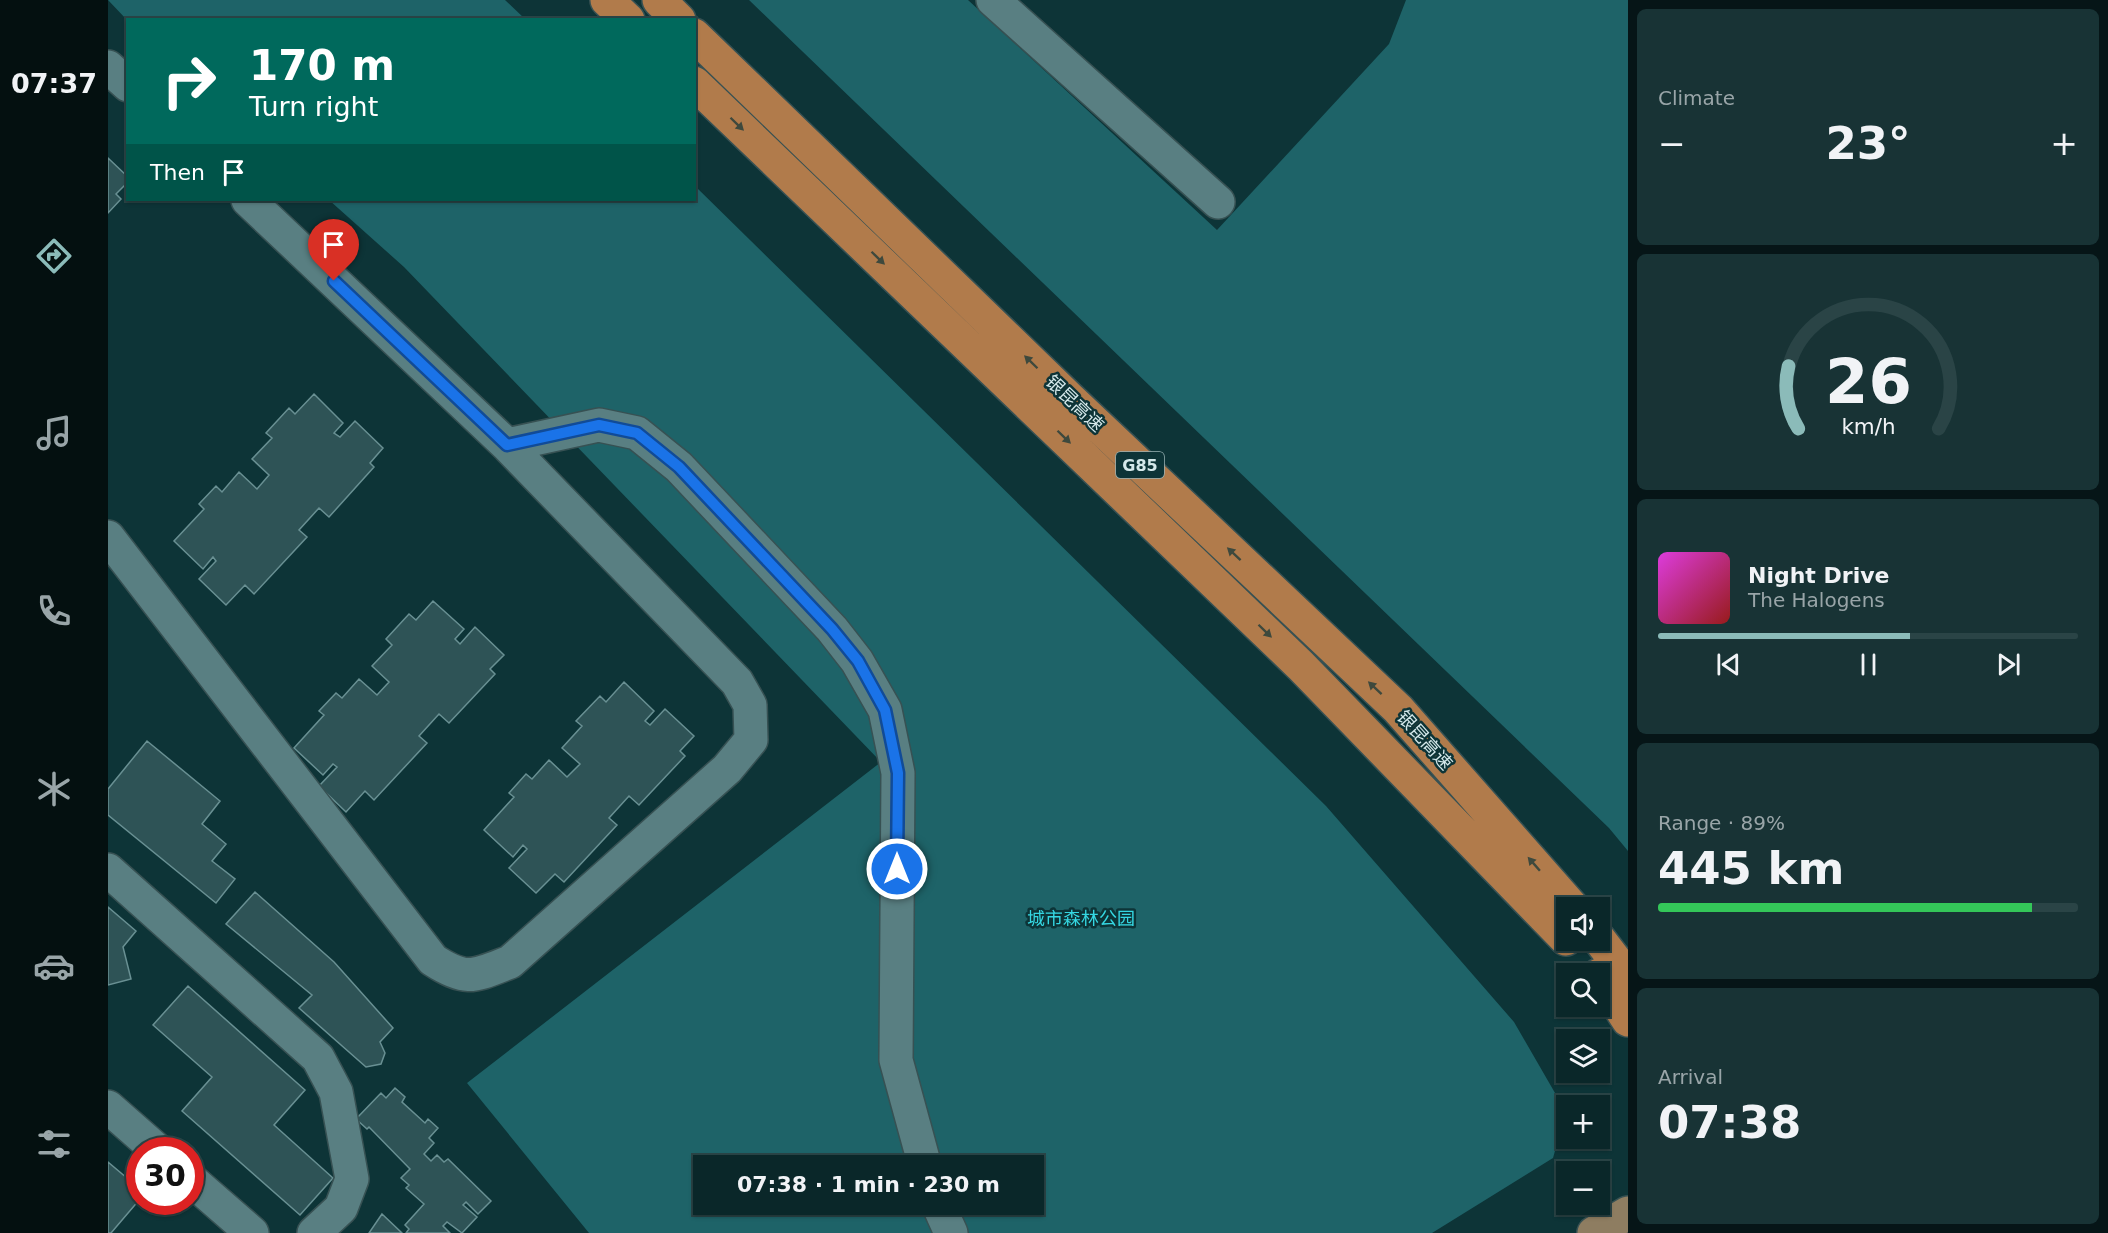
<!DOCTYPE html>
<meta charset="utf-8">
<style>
:root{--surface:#0a2729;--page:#183335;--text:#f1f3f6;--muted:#99a5a8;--line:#2a4446;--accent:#8bbbb9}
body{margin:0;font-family:"DejaVu Sans","Noto Sans SC",sans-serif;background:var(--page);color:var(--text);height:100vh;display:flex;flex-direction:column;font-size:22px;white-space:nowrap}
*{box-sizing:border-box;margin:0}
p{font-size:20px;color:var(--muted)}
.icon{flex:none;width:33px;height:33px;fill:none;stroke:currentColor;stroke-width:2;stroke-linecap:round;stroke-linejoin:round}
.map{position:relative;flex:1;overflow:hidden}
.details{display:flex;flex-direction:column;gap:9px;padding:9px;background:#061517;width:480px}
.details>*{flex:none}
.hud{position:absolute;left:18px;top:18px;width:570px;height:183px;border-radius:0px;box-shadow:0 2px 4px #0004,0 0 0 2px var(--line);background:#00695c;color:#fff;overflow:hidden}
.fabs{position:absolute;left:1448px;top:897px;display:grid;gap:12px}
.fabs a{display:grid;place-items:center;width:54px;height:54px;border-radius:0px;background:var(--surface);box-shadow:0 2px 4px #0004,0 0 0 2px var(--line);font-size:30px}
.speed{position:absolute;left:18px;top:1137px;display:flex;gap:12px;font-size:30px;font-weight:700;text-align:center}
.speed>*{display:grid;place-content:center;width:78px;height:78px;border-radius:50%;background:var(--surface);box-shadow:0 2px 4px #0004,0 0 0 2px var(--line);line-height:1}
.speed .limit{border:9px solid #d22;background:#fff;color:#111}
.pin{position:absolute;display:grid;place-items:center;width:51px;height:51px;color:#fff;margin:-62px -26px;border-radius:50% 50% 50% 0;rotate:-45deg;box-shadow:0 0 6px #0007}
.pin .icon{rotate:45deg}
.me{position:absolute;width:66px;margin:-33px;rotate:0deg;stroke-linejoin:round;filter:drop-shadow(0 0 4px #0008)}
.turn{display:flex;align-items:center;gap:21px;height:126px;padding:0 24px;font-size:27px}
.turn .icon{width:78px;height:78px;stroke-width:2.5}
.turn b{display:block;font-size:42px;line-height:51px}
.then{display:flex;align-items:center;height:57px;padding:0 24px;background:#0003;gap:12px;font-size:22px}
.big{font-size:45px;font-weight:700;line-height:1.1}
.details .card{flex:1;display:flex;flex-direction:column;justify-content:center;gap:9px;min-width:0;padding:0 21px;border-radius:9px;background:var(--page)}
.details .dial{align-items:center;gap:0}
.dial svg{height:156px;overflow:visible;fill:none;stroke:var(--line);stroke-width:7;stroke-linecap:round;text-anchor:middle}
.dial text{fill:var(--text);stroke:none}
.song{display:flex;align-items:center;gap:18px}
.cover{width:72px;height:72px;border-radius:9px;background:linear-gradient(135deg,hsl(300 70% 55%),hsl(0 70% 35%))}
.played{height:6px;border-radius:3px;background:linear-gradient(90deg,var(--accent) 60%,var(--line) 60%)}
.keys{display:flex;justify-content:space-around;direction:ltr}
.heat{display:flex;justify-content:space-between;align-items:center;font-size:33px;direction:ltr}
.charge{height:9px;border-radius:4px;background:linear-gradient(90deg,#34c759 89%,var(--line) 0)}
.trip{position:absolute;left:585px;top:1155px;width:351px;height:60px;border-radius:0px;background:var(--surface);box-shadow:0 2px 4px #0004,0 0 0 2px var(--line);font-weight:700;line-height:60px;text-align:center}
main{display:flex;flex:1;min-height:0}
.menu{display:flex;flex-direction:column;width:108px;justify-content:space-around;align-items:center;background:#041010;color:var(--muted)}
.menu .icon{width:42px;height:42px}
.menu .active{color:var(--accent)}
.menu b{font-size:27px;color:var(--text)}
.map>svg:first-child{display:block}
.green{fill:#1e6368;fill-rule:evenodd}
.building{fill:#2e5356;stroke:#699093;stroke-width:1.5}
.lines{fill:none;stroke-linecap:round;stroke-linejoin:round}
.minor-casing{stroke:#375153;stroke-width:36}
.major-casing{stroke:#375153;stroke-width:36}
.highway-casing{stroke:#375153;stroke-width:36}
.minor{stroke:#597f82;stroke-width:33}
.major{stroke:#8e7d61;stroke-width:33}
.highway{stroke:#b17b4b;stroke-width:33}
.oneway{fill:#3e493d}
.route-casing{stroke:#114b97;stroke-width:15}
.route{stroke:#1a73e8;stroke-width:10}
.labels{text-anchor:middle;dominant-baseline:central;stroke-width:5;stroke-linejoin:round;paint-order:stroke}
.shield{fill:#0d3437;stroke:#99b3b5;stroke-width:1.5}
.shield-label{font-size:16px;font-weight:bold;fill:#d5e9eb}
.street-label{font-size:18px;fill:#d5e9eb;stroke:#0d3437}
.park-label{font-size:18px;fill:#35d7e2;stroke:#0d3437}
</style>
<main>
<nav class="menu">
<b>07:37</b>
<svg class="icon active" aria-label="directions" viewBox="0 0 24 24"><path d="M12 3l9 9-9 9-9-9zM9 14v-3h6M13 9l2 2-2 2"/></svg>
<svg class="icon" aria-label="music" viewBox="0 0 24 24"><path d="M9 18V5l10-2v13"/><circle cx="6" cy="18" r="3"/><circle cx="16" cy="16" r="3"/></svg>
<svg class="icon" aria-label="phone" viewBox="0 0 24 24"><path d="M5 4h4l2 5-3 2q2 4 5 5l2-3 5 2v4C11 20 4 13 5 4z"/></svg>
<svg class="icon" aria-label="climate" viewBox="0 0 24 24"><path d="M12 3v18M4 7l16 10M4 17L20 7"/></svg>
<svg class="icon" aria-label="car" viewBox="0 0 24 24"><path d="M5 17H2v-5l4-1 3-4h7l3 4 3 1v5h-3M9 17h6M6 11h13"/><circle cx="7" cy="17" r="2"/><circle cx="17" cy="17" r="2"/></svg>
<svg class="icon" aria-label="filters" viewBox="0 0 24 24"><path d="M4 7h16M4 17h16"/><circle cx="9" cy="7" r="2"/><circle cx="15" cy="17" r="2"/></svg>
</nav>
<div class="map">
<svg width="1520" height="1233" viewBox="0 0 1520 1233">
<rect width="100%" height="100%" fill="#0d3437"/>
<!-- green -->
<path class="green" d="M0,0H397L417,19L19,20Z
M641,0H860L1109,230L1281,44L1298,0H1520V851L1501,828Z
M587,186L1218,806L1406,1022L1458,1112L1445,1158L1324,1233H481L359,1083L773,762L296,267L221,200H586ZM596,1166H926V1204H596Z"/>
<!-- building -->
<path class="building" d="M0,158L20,177V182L8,194L13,199L0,213Z
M206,394L235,423L226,433L232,437L247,421L275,448L262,463L266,467L221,517L211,508L191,530L199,537L146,594L137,585L118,605L91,579L108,561L105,557L95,569L66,541L96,509L91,504L108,486L114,492L131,472L149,489L161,475L144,459L164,438L158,433L181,408L187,414Z
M325,601L356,629L347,639L352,644L367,627L396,655L382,669L387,674L341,723L331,714L311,736L319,743L266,800L257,791L238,812L211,786L229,767L225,764L215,775L186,748L216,715L211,711L228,693L234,698L251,679L269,695L281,682L264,666L284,645L278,639L301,614L308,620Z
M516,682L546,711L537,721L542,725L557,709L586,736L572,751L577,756L531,805L521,796L501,818L509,825L456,882L447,874L428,893L401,868L419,849L415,845L405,857L376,830L406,797L401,793L418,774L424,779L441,760L459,777L472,764L454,748L474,726L468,721L492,696L498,702Z
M39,741L112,801L94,824L118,844L104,861L127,879L108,903L0,815V789Z
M147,892L226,962L285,1028L272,1042L277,1053L273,1064L258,1067L191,1008L204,995L118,924Z
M0,907L28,931L15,947L23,979L0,985Z
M80,986L197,1090L166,1125L225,1178L192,1215L74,1111L104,1077L45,1025Z
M287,1088L297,1097L294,1102L317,1123L320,1119L330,1128L321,1138L326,1143L316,1154L323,1161L329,1155L336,1162L340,1159L383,1201L370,1214L358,1202L355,1205L369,1217L354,1233L339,1222L335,1226L342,1233H298L301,1229L297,1225L316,1204L298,1188L301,1185L293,1178L302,1169L261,1127L259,1129L248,1119L273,1093L278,1098Z
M0,1162L32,1189V1199L3,1233H0Z
M274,1214L294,1233H261Z"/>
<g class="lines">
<!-- minor casing -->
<g class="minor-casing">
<path id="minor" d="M885,0L1110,202
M0,67L20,85
M399,445L491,425L529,433L571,467L724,629L749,661L777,710L790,773L788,1060L817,1166
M0,537L325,960C359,982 366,976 402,962L619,769L643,740L642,705L629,682L399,445L140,200
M0,870L210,1058L228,1092L244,1179L233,1208L206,1233
M0,1107L49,1150
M82,1179L144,1233
M830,1204L843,1233"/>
</g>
<!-- major casing -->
<g class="major-casing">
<path id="major" d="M1486,1233L1520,1213"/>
</g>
<!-- highway casing -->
<g class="highway-casing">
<path id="highway" d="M499,0L520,20
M551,0L571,20
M586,35L961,398L1290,709L1465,908
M586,83L1193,666L1458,939
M1491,939L1520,977
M1491,975L1520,1020"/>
</g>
<!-- minor -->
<use href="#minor" class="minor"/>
<!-- major -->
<use href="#major" class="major"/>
<!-- highway -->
<use href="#highway" class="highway"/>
</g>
<!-- one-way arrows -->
<defs><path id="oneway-solid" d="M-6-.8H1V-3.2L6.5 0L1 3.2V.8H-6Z" transform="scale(1.5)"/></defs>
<g class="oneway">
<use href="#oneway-solid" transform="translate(629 124) rotate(44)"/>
<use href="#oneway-solid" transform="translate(770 258) rotate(44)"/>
<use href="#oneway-solid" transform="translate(923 362) rotate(-136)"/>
<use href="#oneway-solid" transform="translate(956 437) rotate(44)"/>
<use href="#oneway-solid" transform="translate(1126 554) rotate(-137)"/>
<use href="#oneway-solid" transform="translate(1157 631) rotate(44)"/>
<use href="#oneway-solid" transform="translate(1267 688) rotate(-137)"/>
<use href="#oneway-solid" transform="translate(1426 864) rotate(-131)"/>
</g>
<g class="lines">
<!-- route casing -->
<g class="route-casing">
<path id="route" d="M226,281L399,445L491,425L529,433L571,467L724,629L750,661L777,710L790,773L789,869"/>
</g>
<!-- route -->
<use href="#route" class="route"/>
</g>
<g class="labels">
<!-- shield labels -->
<rect class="shield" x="1008" y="452" width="48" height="26" rx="4.5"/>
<g class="shield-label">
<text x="1032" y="465">G85</text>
</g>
<!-- street labels -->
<g class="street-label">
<text transform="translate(967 403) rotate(44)">银昆高速</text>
<text transform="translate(1317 740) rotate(48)">银昆高速</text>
</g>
<!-- park labels -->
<g class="park-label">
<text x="973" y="918">城市森林公园</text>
</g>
</g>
</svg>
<div class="fabs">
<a><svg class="icon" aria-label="sound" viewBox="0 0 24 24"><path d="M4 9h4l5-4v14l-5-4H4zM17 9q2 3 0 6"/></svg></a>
<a><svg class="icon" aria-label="search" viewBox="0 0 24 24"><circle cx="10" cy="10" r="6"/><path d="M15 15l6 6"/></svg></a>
<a><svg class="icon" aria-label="layers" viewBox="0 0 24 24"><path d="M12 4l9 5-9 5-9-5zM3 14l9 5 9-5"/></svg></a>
<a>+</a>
<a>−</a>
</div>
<div class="speed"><div class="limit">30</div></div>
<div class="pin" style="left:226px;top:281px;background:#d93025"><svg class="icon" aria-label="arrive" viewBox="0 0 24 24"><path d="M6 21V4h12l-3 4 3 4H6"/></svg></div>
<svg class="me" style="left:789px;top:869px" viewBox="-20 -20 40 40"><circle r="17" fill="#1a73e8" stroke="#fff" stroke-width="3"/><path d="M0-11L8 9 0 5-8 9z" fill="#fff"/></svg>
<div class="trip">07:38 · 1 min · 230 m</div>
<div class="hud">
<div class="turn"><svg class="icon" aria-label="right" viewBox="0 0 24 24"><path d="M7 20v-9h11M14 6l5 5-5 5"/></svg><div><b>170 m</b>Turn right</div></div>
<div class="then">Then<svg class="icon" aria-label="arrive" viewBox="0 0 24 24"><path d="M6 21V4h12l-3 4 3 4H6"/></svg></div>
</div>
</div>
<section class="details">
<div class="card"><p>Climate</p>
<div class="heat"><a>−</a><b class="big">23°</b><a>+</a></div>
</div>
<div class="card dial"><svg viewBox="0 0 100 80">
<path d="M14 69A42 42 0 1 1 86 69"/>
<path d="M14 69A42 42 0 0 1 9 37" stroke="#8bbbb9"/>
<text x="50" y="56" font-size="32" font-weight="700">26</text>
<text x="50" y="72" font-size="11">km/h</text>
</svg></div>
<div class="card">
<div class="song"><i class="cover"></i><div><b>Night Drive</b><p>The Halogens</p></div></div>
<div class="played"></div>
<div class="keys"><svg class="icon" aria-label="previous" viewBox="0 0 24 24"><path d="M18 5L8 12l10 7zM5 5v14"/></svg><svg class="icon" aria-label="pause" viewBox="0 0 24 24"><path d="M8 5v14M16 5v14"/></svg><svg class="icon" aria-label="next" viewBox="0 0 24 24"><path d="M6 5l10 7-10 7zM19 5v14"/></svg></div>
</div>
<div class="card"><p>Range · 89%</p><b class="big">445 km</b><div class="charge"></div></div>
<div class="card"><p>Arrival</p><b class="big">07:38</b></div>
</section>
</main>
